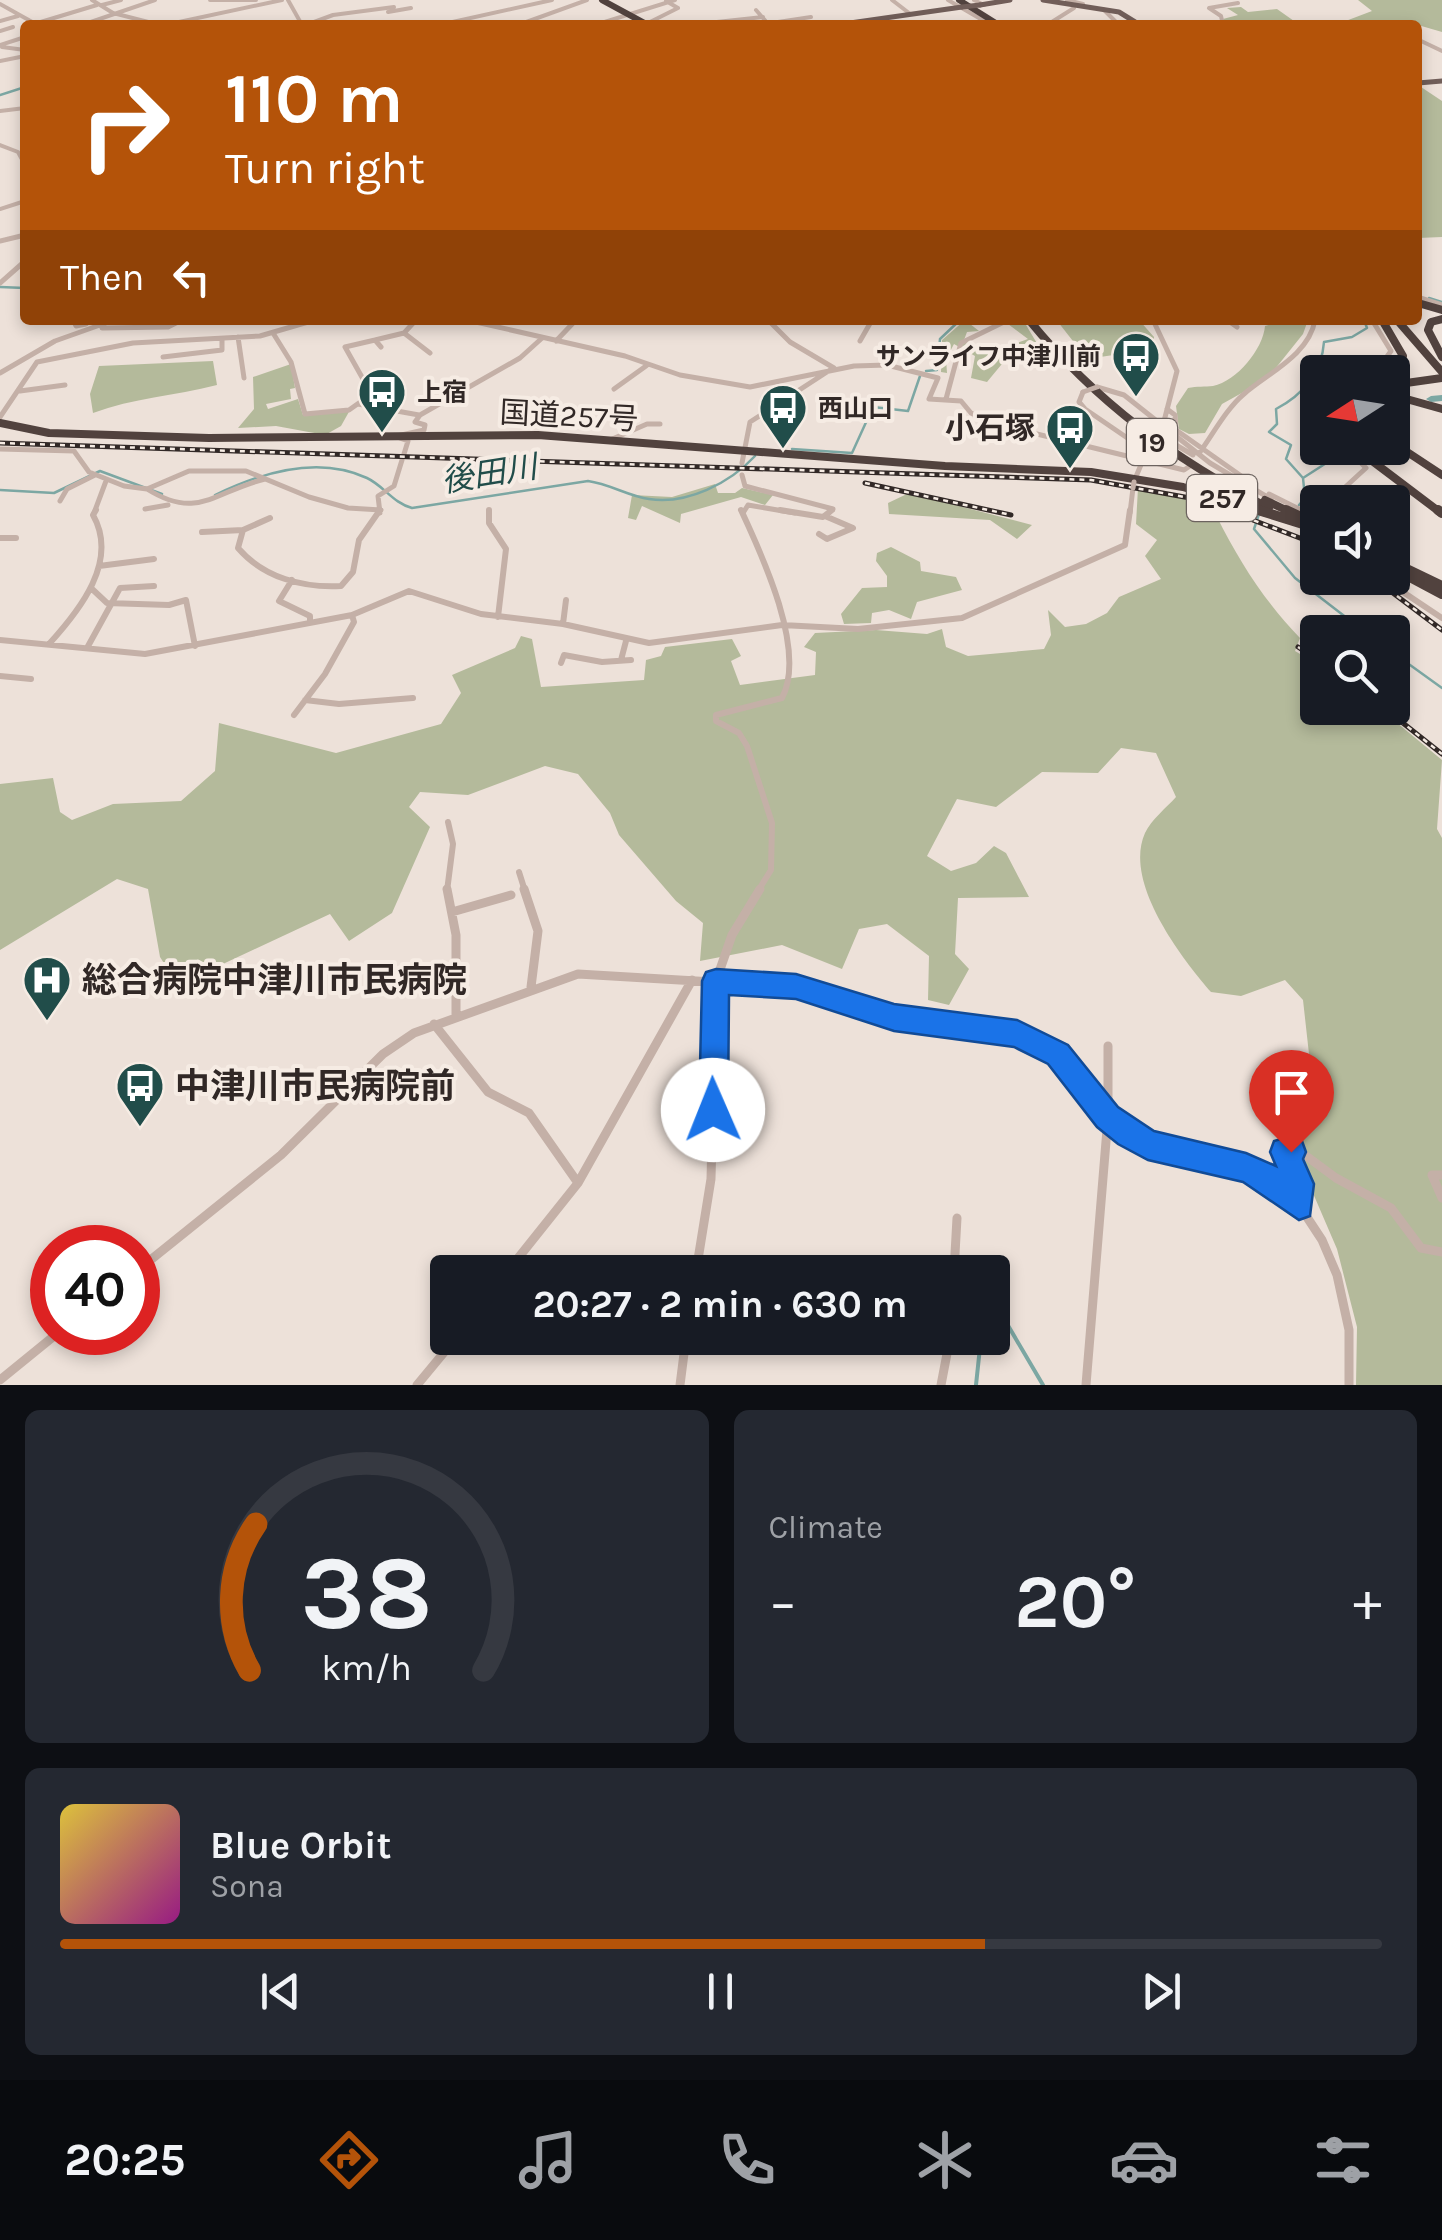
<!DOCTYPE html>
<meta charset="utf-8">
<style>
:root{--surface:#171b24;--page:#242831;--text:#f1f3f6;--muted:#9ea1a6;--line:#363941;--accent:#b45309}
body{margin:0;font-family:Karla,"Noto Sans JP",sans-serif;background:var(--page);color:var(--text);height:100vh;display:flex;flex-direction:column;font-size:38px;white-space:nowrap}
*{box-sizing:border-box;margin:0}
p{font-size:32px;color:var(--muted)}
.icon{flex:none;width:55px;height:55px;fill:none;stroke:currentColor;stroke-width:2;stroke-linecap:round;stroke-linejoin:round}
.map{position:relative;height:1385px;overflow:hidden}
.details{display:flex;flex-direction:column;gap:25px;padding:25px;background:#0d0f14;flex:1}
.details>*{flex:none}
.banner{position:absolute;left:20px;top:20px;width:1402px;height:305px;border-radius:10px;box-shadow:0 5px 15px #0003;background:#b45309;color:#fff;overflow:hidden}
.needle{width:65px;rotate:258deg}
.controls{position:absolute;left:1300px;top:355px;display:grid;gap:20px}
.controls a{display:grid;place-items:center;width:110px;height:110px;border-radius:10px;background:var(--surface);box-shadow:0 5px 15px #0003;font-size:50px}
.speed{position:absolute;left:30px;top:1225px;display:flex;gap:20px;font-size:50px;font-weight:700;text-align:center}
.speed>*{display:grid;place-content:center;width:130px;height:130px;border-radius:50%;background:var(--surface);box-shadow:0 5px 15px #0003;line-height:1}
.speed .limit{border:15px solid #d22;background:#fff;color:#111}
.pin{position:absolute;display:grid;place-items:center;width:85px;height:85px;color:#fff;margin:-102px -42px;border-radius:50% 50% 50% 0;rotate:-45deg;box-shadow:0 0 10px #0007}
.pin .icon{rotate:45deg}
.me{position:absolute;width:110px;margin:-55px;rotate:359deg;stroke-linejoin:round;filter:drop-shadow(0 0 8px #0008)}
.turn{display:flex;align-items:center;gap:35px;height:210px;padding:0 40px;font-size:45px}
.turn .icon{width:130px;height:130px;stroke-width:2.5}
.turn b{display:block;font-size:70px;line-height:85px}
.then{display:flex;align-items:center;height:95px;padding:0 40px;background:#0003;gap:20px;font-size:38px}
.big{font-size:75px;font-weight:700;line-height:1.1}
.details .card{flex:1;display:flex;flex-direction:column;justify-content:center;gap:15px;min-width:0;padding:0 35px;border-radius:15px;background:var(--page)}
.details .dial{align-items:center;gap:0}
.dial svg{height:260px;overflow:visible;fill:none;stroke:var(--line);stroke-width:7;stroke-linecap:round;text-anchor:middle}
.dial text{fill:var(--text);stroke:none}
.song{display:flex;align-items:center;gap:30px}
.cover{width:120px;height:120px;border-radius:15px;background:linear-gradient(135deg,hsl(50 70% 55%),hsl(310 70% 35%))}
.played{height:10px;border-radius:5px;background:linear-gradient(90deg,var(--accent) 70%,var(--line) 70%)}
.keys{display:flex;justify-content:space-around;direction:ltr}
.heat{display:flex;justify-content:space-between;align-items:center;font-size:55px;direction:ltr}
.details .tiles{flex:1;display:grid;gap:25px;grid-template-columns:1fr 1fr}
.card:last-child{grid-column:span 2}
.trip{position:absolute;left:430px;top:1255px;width:580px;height:100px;border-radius:10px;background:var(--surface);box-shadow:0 5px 15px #0003;font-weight:700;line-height:100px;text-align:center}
.tab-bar{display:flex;height:160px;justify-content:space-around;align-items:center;background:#090b0e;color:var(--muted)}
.tab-bar .icon{width:70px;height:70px}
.tab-bar .selected{color:var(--accent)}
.tab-bar b{font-size:45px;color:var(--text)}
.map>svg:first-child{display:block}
.green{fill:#b4ba9b}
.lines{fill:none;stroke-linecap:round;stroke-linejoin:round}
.stream-far1{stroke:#7ca7a3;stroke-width:2.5}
.stream{stroke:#7ca7a3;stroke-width:4}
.river{fill:#7ca7a3;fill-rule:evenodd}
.minor-far3{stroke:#c4b0a7;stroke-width:4}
.minor-far2{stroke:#c4b0a7;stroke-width:5}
.minor-far1{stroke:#c4b0a7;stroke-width:6}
.minor{stroke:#c4b0a7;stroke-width:9}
.major{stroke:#715e59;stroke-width:5}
.highway-far2{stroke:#51423e;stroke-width:6}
.highway-far1{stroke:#51423e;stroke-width:8}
.highway{stroke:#51423e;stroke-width:10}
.rail-casing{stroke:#312826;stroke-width:5}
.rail{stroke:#f6ece4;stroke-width:2.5;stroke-dasharray:5;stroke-linecap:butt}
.minor-bridge{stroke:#c4b0a7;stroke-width:5}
.major-bridge{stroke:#715e59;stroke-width:5}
.highway-bridge{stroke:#51423e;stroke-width:6}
.route{fill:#1a73e8;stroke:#114b97;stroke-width:2.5}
.labels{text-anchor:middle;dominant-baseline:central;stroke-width:8;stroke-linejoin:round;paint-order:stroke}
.far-poi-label{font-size:25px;font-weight:bold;fill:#312826;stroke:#f6ece4;text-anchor:start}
.shield{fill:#f6ece4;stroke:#6c635f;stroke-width:2.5}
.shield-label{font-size:28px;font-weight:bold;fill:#312826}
.street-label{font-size:30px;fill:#312826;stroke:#f6ece4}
.poi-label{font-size:30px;font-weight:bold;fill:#312826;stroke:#f6ece4;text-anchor:end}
.water-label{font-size:32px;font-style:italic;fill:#214d4a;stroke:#f6ece4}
.near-poi-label{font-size:35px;font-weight:bold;fill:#312826;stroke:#f6ece4;text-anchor:start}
</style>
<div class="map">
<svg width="1442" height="1385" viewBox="0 0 1442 1385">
<rect width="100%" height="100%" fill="#ede1d9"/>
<!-- green -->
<path class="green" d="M1358,0H1442V32L1418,25H1347L1343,22L1372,11Z
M1241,7L1248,12L1277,9L1294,21L1228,25L1223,19L1238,15L1227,8Z
M1418,85L1442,101V237L1418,238Z
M965,320L979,331L967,332L964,340L989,353L1028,339L1008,324L1023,320L1038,345L1011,353L987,382L971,378L975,356L954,344L946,359L947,373L941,372L942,340Z
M1139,320L1154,337L1153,349L1087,359L1058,322Z
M1287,320H1308L1303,334L1267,379L1222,404L1205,433L1189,434L1179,429L1176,406L1188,388C1197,386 1205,387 1213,386C1237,381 1263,349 1265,326Z
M213,361L217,385C174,396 133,398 93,413L90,394L99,366Z
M291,364L295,388L290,389L291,399L266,404L268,409L298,399L303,415L350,410L341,426L325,435L276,426L238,428L254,409L253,377Z
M715,484L718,493H735L742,488L773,495L765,505L741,497L681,514L680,523L642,506L636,520L628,518L632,495L672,497Z
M1138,488L1223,508L1217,517C1239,561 1265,602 1300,638L1295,651L1317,664L1318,708H1379L1442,760L1437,829L1442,838V1385H1356L1357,1327L1337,1249L1275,1105L1313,1090L1303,1000L1285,980L1241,996L1211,992C1181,957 1123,882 1145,833C1151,820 1167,807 1176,797L1156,753L1121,748L1098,773L1042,772L996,807L957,799L927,856L951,871L976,863L994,846L1006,853L1029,897L958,898L955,954L969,969L949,1005L928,1000L929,956L887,924L859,929L842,969L782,945L700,961L703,923L676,901L619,835L610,813L578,774L545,766L468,795L420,792L409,807L430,827L392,913L349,941L330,914L178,985L160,957L148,889L117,879L0,950V784L53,778L60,812L72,820L113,804L181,801L215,771L219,723L336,753L441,724L461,693L452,675L515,648L521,636L532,639L541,687L644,680L646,660L661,656L665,647L732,639L741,656L731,661L740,685L815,675L816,652L804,647L815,633L876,630L927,634L942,629L946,647L968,656L1044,649L1051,635L1048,610L1065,627L1086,624L1107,613L1119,597L1161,579L1145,556L1157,540L1136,524Z
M909,493L1032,525L1017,539L990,520L889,514L888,503Z
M891,547L920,562L921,571L956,577L962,590L917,602L911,619L889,610L872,613L871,623L844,624L841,614L862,588L887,587V576L876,561L877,553Z"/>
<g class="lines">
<!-- stream-far1 -->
<path class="stream-far1" d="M0,95L25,87
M0,287L25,288
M1429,298L1442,302
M926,371L937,370L940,339L960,320
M792,449L852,453L873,407L908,411L920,376
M1303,478L1345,451
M0,490L54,493L100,471L162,494
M215,495C260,473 318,455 367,478C384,486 393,503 412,508L588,481C610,484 628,496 649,499C687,505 730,483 755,456
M1299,505L1305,498L1303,478L1286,459L1291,445L1269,432L1277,424L1276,409C1303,395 1322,372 1324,342L1352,337L1367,328L1364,320
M1259,514L1254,529L1295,578L1365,632
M1392,652L1442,688"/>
<!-- stream -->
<path class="stream" d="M992,1317H1003L1043,1385
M976,1385L981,1338"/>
<!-- river -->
<path class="river" d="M1442,395V401L1431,402L1426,399L1431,396Z
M1414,398L1418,399V403L1392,406V400Z"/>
<!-- minor-far3 -->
<path class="minor-far3" d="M92,0L113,13L160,25
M210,0H256
M288,0L302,25
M892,0L909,13
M948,0L991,25
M974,0L984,5
M1067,0L1083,4
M0,4L34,23
M102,5L121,0
M1103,9L1119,25
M756,10L769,25
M388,12L411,8
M0,21L18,16
M778,22L811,17
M34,24L97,5
M82,25L155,0
M165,25L282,0
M306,25L333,15L394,7
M439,25L552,0
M518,25L587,0
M595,25L675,0
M644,25L678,8L666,1
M689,25L763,17
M1047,25L1074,8
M1223,25L1221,16L1209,8L1238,3
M0,31L13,27
M1419,40L1442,51
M0,45L25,37
M2,47L25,50
M0,61L25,56
M0,111L25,108
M0,145L18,152L25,165
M0,209L25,201"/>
<!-- minor-far2 -->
<path class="minor-far2" d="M0,241L25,235
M0,283L25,261
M1418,297L1442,305
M73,320L76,326L86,324
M467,320L625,356L680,375L750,387L854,366L887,365L938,378L929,399L961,401L971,413L992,423L1184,470L1190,466
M768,320L790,342L834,368
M1153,320L1177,371L1163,425
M1227,320L1237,327
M1372,320L1391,351L1376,372
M102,328L168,327L182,320
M273,333L291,362L305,414L349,410L366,398L363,379L345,347L375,340
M404,333L430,353
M238,337L244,378
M556,341L576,320
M860,341L872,320
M381,347L375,340L404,333L416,320
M163,357L222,350V339
M0,373L55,341L114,320
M1097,387L1124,395L1210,463L1271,499
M614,389L646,366
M20,391L65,385
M1083,392L1079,402L1085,409L1142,448L1143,460L1135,479
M366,398L402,385
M946,399L961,343L1008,320
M358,404L419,415
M1167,409L1175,415L1176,430L1254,485
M0,417L37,362L133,343L260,336L315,320
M1142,425L1193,455
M397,436L424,430L425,425L415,422L420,415L520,358L541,339
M397,437L408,441L404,454
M610,440L647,424H660
M0,449L74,451L89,472L124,486L147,489L189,471H246L309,497L348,508L381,510
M1200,452C1213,434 1227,408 1244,394C1268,373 1309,355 1315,320
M742,463L750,422L830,370
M742,475L745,486L833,509L829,513
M1209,482L1214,489L1241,499L1240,504
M147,489C198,521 215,491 265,479
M1269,494L1307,513
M60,501L67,489L95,475
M1342,502V490L1366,468L1346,448
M145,509L168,505
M94,513L106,481
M380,513L378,496L394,486L402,460
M743,513L748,505L795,513
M1130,513L1133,488"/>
<!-- minor-far1 -->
<path class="minor-far1" d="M489,510V523L506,549L498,617
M741,510C762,555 807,651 782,698L716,715V721L739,733L747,746L772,823L771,870L758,891
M780,510L823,517L832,510
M1302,510L1318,518
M243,530L270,518
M202,532L243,530L238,548C264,578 303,588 341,586L353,572L359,540L380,510
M819,534L827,539L853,528L825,516
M0,538H16
M99,566L154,559
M1382,578L1442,618
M292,580L279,601L310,616V623
M91,588L107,603L169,605L186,600L195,646
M563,624L566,600
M0,640L145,654L352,615L409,591L481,614L563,624L649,643L782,625L858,629L962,618L1125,545L1130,510
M49,644C80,610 119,561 93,515L96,510
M87,648L120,588L154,586
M621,660L626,641
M561,663L564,655L602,662L631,660
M0,676L31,679
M305,700L339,704L413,698
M294,715L325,674L354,622L352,615
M519,872L525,891
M447,891L453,844L448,822"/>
<!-- minor -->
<path class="minor" d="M447,889L456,935V1016
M524,889L538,931L531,987
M452,912L511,895
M434,1024L488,1092L529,1113L578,1183
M1442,1175H1432L1442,1198
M1299,1203L1298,1184L1285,1152L1294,1147L1336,1178L1391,1208L1421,1248L1442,1252
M138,1270L281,1155L383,1054L414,1033L578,974L796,987L894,1018L1017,1034L1058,1055L1108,1117L1148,1145L1247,1168L1267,1178L1299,1205L1322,1240L1337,1275L1349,1330V1385
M507,1272L578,1183L692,980
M696,1272L711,1179L716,981L732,935L760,889
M954,1272L957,1218
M0,1380L59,1332
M417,1385L456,1338
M680,1385L686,1338
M941,1385L950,1338
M1086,1385L1108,1117V1046"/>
<!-- major -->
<path class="major" d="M1043,0L1119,12L1140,25
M980,5L1010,0
M836,25L962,7
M1418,83L1442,81"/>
<!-- highway-far2 -->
<path class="highway-far2" d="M959,0L999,25"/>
<!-- highway-far1 -->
<path class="highway-far1" d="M1418,303L1442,310
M1442,319L1431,322L1428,330L1442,357
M1029,320C1096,402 1175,460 1269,508
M1382,320L1403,356L1392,372
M1397,320L1442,372
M1392,385L1442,378
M1392,395L1442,409
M0,423L49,433L209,438L538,435L945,466L1091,472L1183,487L1266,513
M1392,442L1442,475
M1355,448L1441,513
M1265,500L1292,513"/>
<!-- highway -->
<path class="highway" d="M1258,510L1306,525
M1286,510L1318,525
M1438,510L1442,513
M1392,562L1442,586
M1412,578L1442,594"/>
<!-- rail casing -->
<g class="rail-casing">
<path id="rail" d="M0,443L1091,480L1201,500L1318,545
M865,483L1011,515
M1373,578L1442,630
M1298,647L1318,660
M1384,708L1442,754"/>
</g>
<!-- rail -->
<use href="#rail" class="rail"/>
<!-- minor-bridge -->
<path class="minor-bridge" d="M1083,392L1097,387
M1133,488L1134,482"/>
<!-- major-bridge -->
<path class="major-bridge" d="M962,7L980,5"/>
<!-- highway-bridge -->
<path class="highway-bridge" d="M602,0L648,25"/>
</g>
<!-- route -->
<path class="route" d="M716,969L796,974L894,1004L1017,1020L1068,1045L1118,1107L1154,1131L1246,1153L1276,1166L1270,1152L1274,1141L1291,1136L1302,1141L1306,1152L1303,1159L1314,1184L1310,1216L1299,1220L1243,1182L1148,1160L1118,1144L1097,1127L1048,1064L1014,1047L894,1031L796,999L729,995L728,1110L724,1121L713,1125L703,1121L699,1110L702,981L706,972Z"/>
<!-- icons -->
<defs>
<g id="bus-pin" transform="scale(2.5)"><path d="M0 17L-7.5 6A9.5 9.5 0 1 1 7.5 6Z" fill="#214d4a" stroke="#f6ece4"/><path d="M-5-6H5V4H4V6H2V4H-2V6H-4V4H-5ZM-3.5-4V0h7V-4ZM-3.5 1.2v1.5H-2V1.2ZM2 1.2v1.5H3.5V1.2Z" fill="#fff"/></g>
<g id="hospital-pin" transform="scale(2.5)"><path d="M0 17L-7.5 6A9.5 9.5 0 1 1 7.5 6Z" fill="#214d4a" stroke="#f6ece4"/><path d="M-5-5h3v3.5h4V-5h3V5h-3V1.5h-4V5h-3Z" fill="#fff"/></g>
</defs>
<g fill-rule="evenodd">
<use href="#bus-pin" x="1136" y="356"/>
<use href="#bus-pin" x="382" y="392"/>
<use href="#bus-pin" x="783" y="408"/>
<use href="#bus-pin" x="1070" y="428"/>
<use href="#hospital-pin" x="47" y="980"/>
<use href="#bus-pin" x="140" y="1086"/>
</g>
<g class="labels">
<!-- far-poi labels -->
<g class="far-poi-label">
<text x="1101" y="356" text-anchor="end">サンライフ中津川前</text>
<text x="417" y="392">上宿</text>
<text x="818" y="408">西山口</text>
</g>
<!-- shield labels -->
<g class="shield">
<rect x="1127" y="419" width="50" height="46" rx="8"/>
<rect x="1187" y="475" width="70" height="46" rx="8"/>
</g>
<g class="shield-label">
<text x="1152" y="442">19</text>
<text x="1222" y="498">257</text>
</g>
<!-- street labels -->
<g class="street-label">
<text transform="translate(569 416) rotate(3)">国道257号</text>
</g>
<!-- poi labels -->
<g class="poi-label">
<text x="1035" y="428">小石塚</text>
</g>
<!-- water labels -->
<g class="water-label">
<text transform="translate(489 474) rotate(-9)">後田川</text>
</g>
<!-- near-poi labels -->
<g class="near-poi-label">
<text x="82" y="980">総合病院中津川市民病院</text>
<text x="175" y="1086">中津川市民病院前</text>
</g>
</g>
</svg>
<div class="controls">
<a><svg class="needle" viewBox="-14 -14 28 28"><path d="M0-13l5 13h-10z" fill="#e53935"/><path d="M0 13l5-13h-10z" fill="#9ea1a6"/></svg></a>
<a><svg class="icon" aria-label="sound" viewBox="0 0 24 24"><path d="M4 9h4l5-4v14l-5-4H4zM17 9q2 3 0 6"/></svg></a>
<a><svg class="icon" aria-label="search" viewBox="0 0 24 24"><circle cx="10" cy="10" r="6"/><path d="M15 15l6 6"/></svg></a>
</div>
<div class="speed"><div class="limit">40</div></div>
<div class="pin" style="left:1291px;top:1152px;background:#d93025"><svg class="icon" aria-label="arrive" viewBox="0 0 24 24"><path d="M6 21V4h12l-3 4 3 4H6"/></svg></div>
<svg class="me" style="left:713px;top:1110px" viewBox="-20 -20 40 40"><circle r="19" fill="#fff"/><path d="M0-13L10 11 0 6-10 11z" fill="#1a73e8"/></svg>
<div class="trip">20:27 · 2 min · 630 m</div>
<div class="banner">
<div class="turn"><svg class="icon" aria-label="right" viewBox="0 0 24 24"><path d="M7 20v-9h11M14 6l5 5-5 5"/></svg><div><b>110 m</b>Turn right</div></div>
<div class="then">Then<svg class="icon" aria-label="left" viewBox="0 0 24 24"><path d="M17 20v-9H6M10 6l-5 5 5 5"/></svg></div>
</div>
</div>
<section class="details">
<div class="tiles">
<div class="card dial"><svg viewBox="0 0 100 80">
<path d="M14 69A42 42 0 1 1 86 69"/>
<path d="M14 69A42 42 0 0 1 16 24" stroke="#b45309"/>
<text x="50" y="56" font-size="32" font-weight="700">38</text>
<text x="50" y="72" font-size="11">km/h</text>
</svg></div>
<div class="card"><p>Climate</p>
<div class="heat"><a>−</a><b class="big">20°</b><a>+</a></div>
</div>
<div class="card">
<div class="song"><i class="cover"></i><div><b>Blue Orbit</b><p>Sona</p></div></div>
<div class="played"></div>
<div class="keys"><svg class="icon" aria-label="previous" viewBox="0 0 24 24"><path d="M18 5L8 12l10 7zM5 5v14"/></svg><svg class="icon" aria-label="pause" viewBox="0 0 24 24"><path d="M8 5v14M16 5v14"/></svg><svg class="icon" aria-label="next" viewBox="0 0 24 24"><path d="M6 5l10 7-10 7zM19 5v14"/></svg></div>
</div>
</div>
</section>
<nav class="tab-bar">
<b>20:25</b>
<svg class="icon selected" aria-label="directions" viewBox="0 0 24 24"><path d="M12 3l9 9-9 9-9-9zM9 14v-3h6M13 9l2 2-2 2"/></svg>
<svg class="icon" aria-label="music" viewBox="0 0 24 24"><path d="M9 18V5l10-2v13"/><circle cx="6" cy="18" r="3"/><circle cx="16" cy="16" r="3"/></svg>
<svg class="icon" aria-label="phone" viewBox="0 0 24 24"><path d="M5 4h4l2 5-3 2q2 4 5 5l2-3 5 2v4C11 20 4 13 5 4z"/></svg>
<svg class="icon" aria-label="climate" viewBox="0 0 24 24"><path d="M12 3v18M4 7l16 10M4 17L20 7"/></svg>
<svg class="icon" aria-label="car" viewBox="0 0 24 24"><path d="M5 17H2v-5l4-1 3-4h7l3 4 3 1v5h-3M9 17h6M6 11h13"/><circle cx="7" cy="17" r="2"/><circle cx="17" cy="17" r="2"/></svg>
<svg class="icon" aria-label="filters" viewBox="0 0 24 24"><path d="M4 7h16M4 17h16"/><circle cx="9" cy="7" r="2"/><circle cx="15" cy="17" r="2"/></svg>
</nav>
